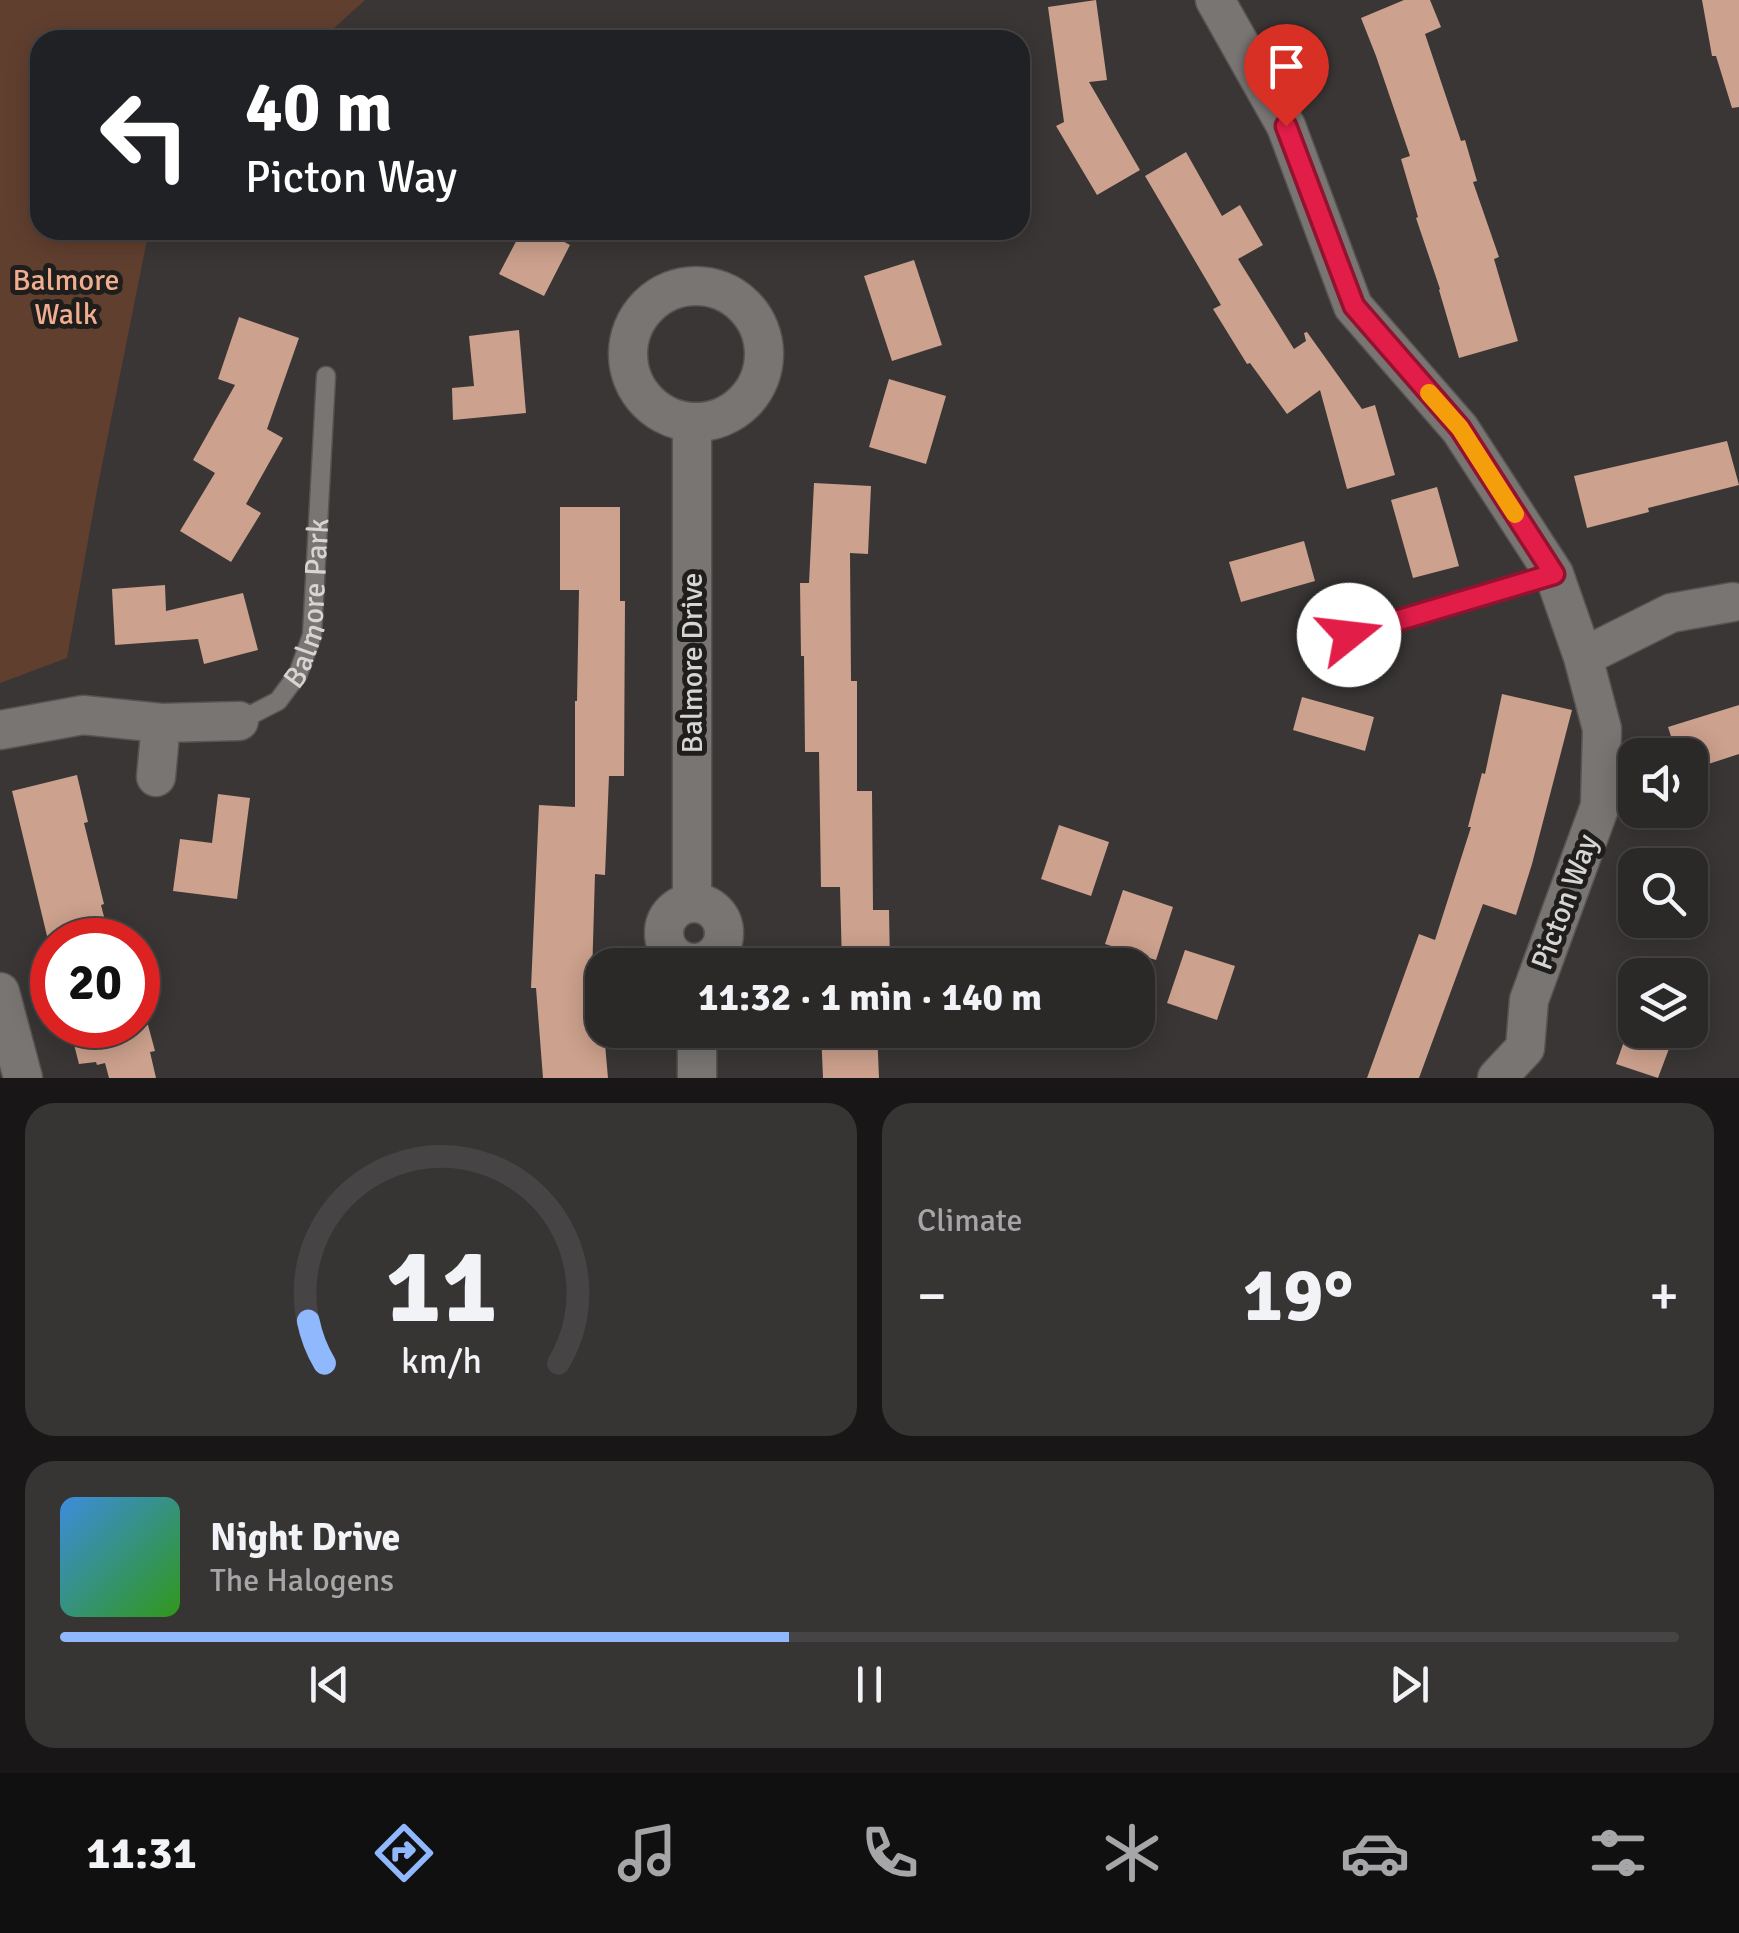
<!DOCTYPE html>
<meta charset="utf-8">
<style>
:root{--surface:#2b2828;--page:#373434;--text:#f1f3f6;--muted:#a6a6a8;--line:#474445;--accent:#8fb8fd}
body{margin:0;font-family:Signika,sans-serif;background:var(--page);color:var(--text);height:100vh;display:flex;flex-direction:column;font-size:38px;white-space:nowrap}
*{box-sizing:border-box;margin:0}
p{font-size:32px;color:var(--muted)}
.icon{flex:none;width:55px;height:55px;fill:none;stroke:currentColor;stroke-width:2;stroke-linecap:round;stroke-linejoin:round}
.map{position:relative;height:1078px;overflow:hidden}
.side{display:flex;flex-direction:column;gap:25px;padding:25px;background:#181616;flex:1}
.side>*{flex:none}
.top-card{position:absolute;left:30px;top:30px;width:1000px;height:210px;border-radius:30px;box-shadow:0 5px 25px #0003,0 0 0 2px var(--line);background:#202124;color:#fff;overflow:hidden}
.controls{position:absolute;left:1618px;top:738px;display:grid;gap:20px}
.controls a{display:grid;place-items:center;width:90px;height:90px;border-radius:20px;background:var(--surface);box-shadow:0 5px 25px #0003,0 0 0 2px var(--line);font-size:50px}
.speed{position:absolute;left:30px;top:918px;display:flex;gap:20px;font-size:50px;font-weight:700;text-align:center}
.speed>*{display:grid;place-content:center;width:130px;height:130px;border-radius:50%;background:var(--surface);box-shadow:0 5px 25px #0003,0 0 0 2px var(--line);line-height:1}
.speed .limit{border:15px solid #d22;background:#fff;color:#111}
.pin{position:absolute;display:grid;place-items:center;width:85px;height:85px;color:#fff;margin:-102px -42px;border-radius:50% 50% 50% 0;rotate:-45deg;box-shadow:0 0 10px #0007}
.pin .icon{rotate:45deg}
.me{position:absolute;width:110px;margin:-55px;rotate:74deg;stroke-linejoin:round;filter:drop-shadow(0 0 8px #0008)}
.turn{display:flex;align-items:center;gap:35px;height:210px;padding:0 50px;font-size:45px}
.turn .icon{width:130px;height:130px;stroke-width:2.5}
.turn b{display:block;font-size:70px;line-height:85px}
.big{font-size:75px;font-weight:800;line-height:1.1}
.side .tile{flex:1;display:flex;flex-direction:column;justify-content:center;gap:15px;min-width:0;padding:0 35px;border-radius:30px;background:var(--page)}
.side .dial{align-items:center;gap:0}
.dial svg{height:260px;overflow:visible;fill:none;stroke:var(--line);stroke-width:7;stroke-linecap:round;text-anchor:middle}
.dial text{fill:var(--text);stroke:none}
.song{display:flex;align-items:center;gap:30px}
.cover{width:120px;height:120px;border-radius:15px;background:linear-gradient(135deg,hsl(210 70% 55%),hsl(110 70% 35%))}
.played{height:10px;border-radius:5px;background:linear-gradient(90deg,var(--accent) 45%,var(--line) 45%)}
.keys{display:flex;justify-content:space-around;direction:ltr}
.heat{display:flex;justify-content:space-between;align-items:center;font-size:55px;direction:ltr}
.side .tiles{flex:1;display:grid;gap:25px;grid-template-columns:1fr 1fr}
.tile:last-child{grid-column:span 2}
.trip{position:absolute;left:585px;top:948px;width:570px;height:100px;border-radius:30px;background:var(--surface);box-shadow:0 5px 25px #0003,0 0 0 2px var(--line);font-weight:800;line-height:100px;text-align:center}
.menu{display:flex;height:160px;justify-content:space-around;align-items:center;background:#111010;color:var(--muted)}
.menu .icon{width:70px;height:70px}
.menu .current{color:var(--accent)}
.menu b{font-size:45px;color:var(--text)}
.map>svg:first-child{display:block}
.green{fill:#603f2f}
.building{fill:#cca18d}
.lines{fill:none;stroke-linecap:round;stroke-linejoin:round}
.lane-casing{stroke:#575453;stroke-width:21}
.street-casing{stroke:#575453;stroke-width:41}
.lane{stroke:#787573;stroke-width:18}
.street{stroke:#787573;stroke-width:38}
.route-casing{stroke:#92132f;stroke-width:25}
.route{stroke:#e11d48;stroke-width:18}
.slow{stroke:#f59e0b;stroke-width:18}
.labels{text-anchor:middle;dominant-baseline:central;stroke-width:10;stroke-linejoin:round;paint-order:stroke}
.park-label{font-size:30px;fill:#f0ae8f;stroke:#1f1e1d}
.street-label{font-size:30px;fill:#d7d5d4;stroke:#1f1e1d}
</style>
<div class="map">
<svg width="1739" height="1078" viewBox="0 0 1739 1078">
<rect width="100%" height="100%" fill="#393635"/>
<!-- green -->
<path class="green" d="M0,0H365L321,40H40V230H149L98,485L67,658L0,683Z"/>
<!-- building -->
<path class="building" d="M1096,0L1107,80L1089,82L1140,170L1097,195L1056,126L1064,122L1048,7Z
M1404,0H1430L1441,27L1425,34L1461,141L1465,140L1477,181L1473,182L1499,257L1494,259L1518,341L1459,358L1439,290L1440,289L1416,218L1418,217L1401,159L1410,156L1376,56L1361,18Z
M1702,0H1739V107L1732,108L1716,56H1712Z
M1186,152L1222,216L1240,205L1263,245L1238,259L1294,349L1306,341L1304,333L1307,332L1362,409L1375,405L1395,475L1347,489L1320,390L1287,414L1250,363L1247,364L1213,309L1221,305L1145,176Z
M522,230H542L570,245L544,296L499,274Z
M914,260L942,345L892,361L864,276Z
M239,317L299,338L267,429L283,438L246,504L261,513L231,562L180,531L215,473L193,460L235,385L218,379Z
M519,330L526,413L453,420L452,388L474,386L469,336Z
M889,379L946,396L926,464L869,447Z
M1727,441L1739,485L1648,508L1649,512L1587,528L1574,476Z
M814,483L871,486L868,554L850,553L851,681H857V791H872L873,910H889L890,965H842L840,887H821L819,752H805L804,656H801L800,583H809Z
M1437,487L1459,566L1413,578L1391,500Z
M560,507H620V601H625L624,776H609L605,875L595,874L591,1011L602,1010L608,1078H543L536,988H531L539,805L575,807V701H577L579,590H560Z
M1304,541L1315,581L1241,602L1229,562Z
M165,585L166,611L243,593L258,650L204,664L198,639L115,645L112,589Z
M1502,694L1572,710L1532,864L1516,915L1483,904L1419,1078H1367L1419,934L1435,940L1471,827H1468L1482,773L1485,774Z
M1302,697L1374,717L1365,751L1293,730Z
M1739,705V754L1690,770V755H1677L1668,727Z
M77,775L88,822L84,823L104,904L101,905L110,940H48L12,791Z
M218,794L250,798L237,899L173,891L180,839L212,843Z
M1059,825L1109,842L1091,896L1041,879Z
M1123,890L1173,907L1156,960L1105,944Z
M1185,950L1235,966L1217,1020L1167,1003Z
M69,1025H148L155,1051L150,1052L156,1078H109L105,1063L97,1065L96,1062L79,1064Z
M821,1030H877L879,1078H823Z
M1628,1030H1676L1658,1078L1616,1064Z"/>
<g class="lines">
<!-- lane casing -->
<g class="lane-casing">
<g id="lane">
<path d="M1349,635L1554,574"/>
<path id="s1" d="M239,721L278,701L298,674L312,635L326,376"/>
</g>
</g>
<!-- street casing -->
<g class="street-casing">
<path id="street" d="M1215,0L1286,126L1353,306L1460,429L1554,574L1583,657L1602,729L1600,806L1529,1000L1525,1048L1497,1078
M628 354a68 68 0 1 1 136 0a68 68 0 1 1-136 0Z
M692,423V903
M1583,657L1671,613L1733,602
M0,730L83,715L161,723L239,721
M156,777L161,723
M664 933a30 30 0 1 1 60 0a30 30 0 1 1-60 0Z
M0,992L23,1078
M697,1030V1078"/>
</g>
<!-- lane -->
<use href="#lane" class="lane"/>
<!-- street -->
<use href="#street" class="street"/>
</g>
<g class="lines">
<!-- route casing -->
<g class="route-casing">
<path id="route" d="M1286,126L1354,306L1460,428L1554,574L1349,635"/>
</g>
<!-- route -->
<use href="#route" class="route"/>
<!-- slow -->
<path class="slow" d="M1429,393L1460,428L1515,514"/>
</g>
<g class="labels">
<!-- park labels -->
<g class="park-label">
<text x="66" y="280">Balmore<tspan x="66" dy="34">Walk</tspan></text>
</g>
<!-- street labels -->
<g class="street-label">
<text stroke="none"><textPath href="#s1" startOffset="150">Balmore Park</textPath></text>
<text transform="translate(692 663) rotate(-90)">Balmore Drive</text>
<text transform="translate(1565 902) rotate(-70)">Picton Way</text>
</g>
</g>
</svg>
<div class="controls">
<a><svg class="icon" aria-label="sound" viewBox="0 0 24 24"><path d="M4 9h4l5-4v14l-5-4H4zM17 9q2 3 0 6"/></svg></a>
<a><svg class="icon" aria-label="search" viewBox="0 0 24 24"><circle cx="10" cy="10" r="6"/><path d="M15 15l6 6"/></svg></a>
<a><svg class="icon" aria-label="layers" viewBox="0 0 24 24"><path d="M12 4l9 5-9 5-9-5zM3 14l9 5 9-5"/></svg></a>
</div>
<div class="speed"><div class="limit">20</div></div>
<div class="pin" style="left:1286px;top:126px;background:#d93025"><svg class="icon" aria-label="arrive" viewBox="0 0 24 24"><path d="M6 21V4h12l-3 4 3 4H6"/></svg></div>
<svg class="me" style="left:1349px;top:635px" viewBox="-20 -20 40 40"><circle r="19" fill="#fff"/><path d="M0-13L10 11 0 6-10 11z" fill="#e11d48"/></svg>
<div class="trip">11:32 · 1 min · 140 m</div>
<div class="top-card">
<div class="turn"><svg class="icon" aria-label="left" viewBox="0 0 24 24"><path d="M17 20v-9H6M10 6l-5 5 5 5"/></svg><div><b>40 m</b>Picton Way</div></div>
</div>
</div>
<section class="side">
<div class="tiles">
<div class="tile dial"><svg viewBox="0 0 100 80">
<path d="M14 69A42 42 0 1 1 86 69"/>
<path d="M14 69A42 42 0 0 1 9 56" stroke="#8fb8fd"/>
<text x="50" y="56" font-size="32" font-weight="700">11</text>
<text x="50" y="72" font-size="11">km/h</text>
</svg></div>
<div class="tile"><p>Climate</p>
<div class="heat"><a>−</a><b class="big">19°</b><a>+</a></div>
</div>
<div class="tile">
<div class="song"><i class="cover"></i><div><b>Night Drive</b><p>The Halogens</p></div></div>
<div class="played"></div>
<div class="keys"><svg class="icon" aria-label="previous" viewBox="0 0 24 24"><path d="M18 5L8 12l10 7zM5 5v14"/></svg><svg class="icon" aria-label="pause" viewBox="0 0 24 24"><path d="M8 5v14M16 5v14"/></svg><svg class="icon" aria-label="next" viewBox="0 0 24 24"><path d="M6 5l10 7-10 7zM19 5v14"/></svg></div>
</div>
</div>
</section>
<nav class="menu">
<b>11:31</b>
<svg class="icon current" aria-label="directions" viewBox="0 0 24 24"><path d="M12 3l9 9-9 9-9-9zM9 14v-3h6M13 9l2 2-2 2"/></svg>
<svg class="icon" aria-label="music" viewBox="0 0 24 24"><path d="M9 18V5l10-2v13"/><circle cx="6" cy="18" r="3"/><circle cx="16" cy="16" r="3"/></svg>
<svg class="icon" aria-label="phone" viewBox="0 0 24 24"><path d="M5 4h4l2 5-3 2q2 4 5 5l2-3 5 2v4C11 20 4 13 5 4z"/></svg>
<svg class="icon" aria-label="climate" viewBox="0 0 24 24"><path d="M12 3v18M4 7l16 10M4 17L20 7"/></svg>
<svg class="icon" aria-label="car" viewBox="0 0 24 24"><path d="M5 17H2v-5l4-1 3-4h7l3 4 3 1v5h-3M9 17h6M6 11h13"/><circle cx="7" cy="17" r="2"/><circle cx="17" cy="17" r="2"/></svg>
<svg class="icon" aria-label="filters" viewBox="0 0 24 24"><path d="M4 7h16M4 17h16"/><circle cx="9" cy="7" r="2"/><circle cx="15" cy="17" r="2"/></svg>
</nav>
